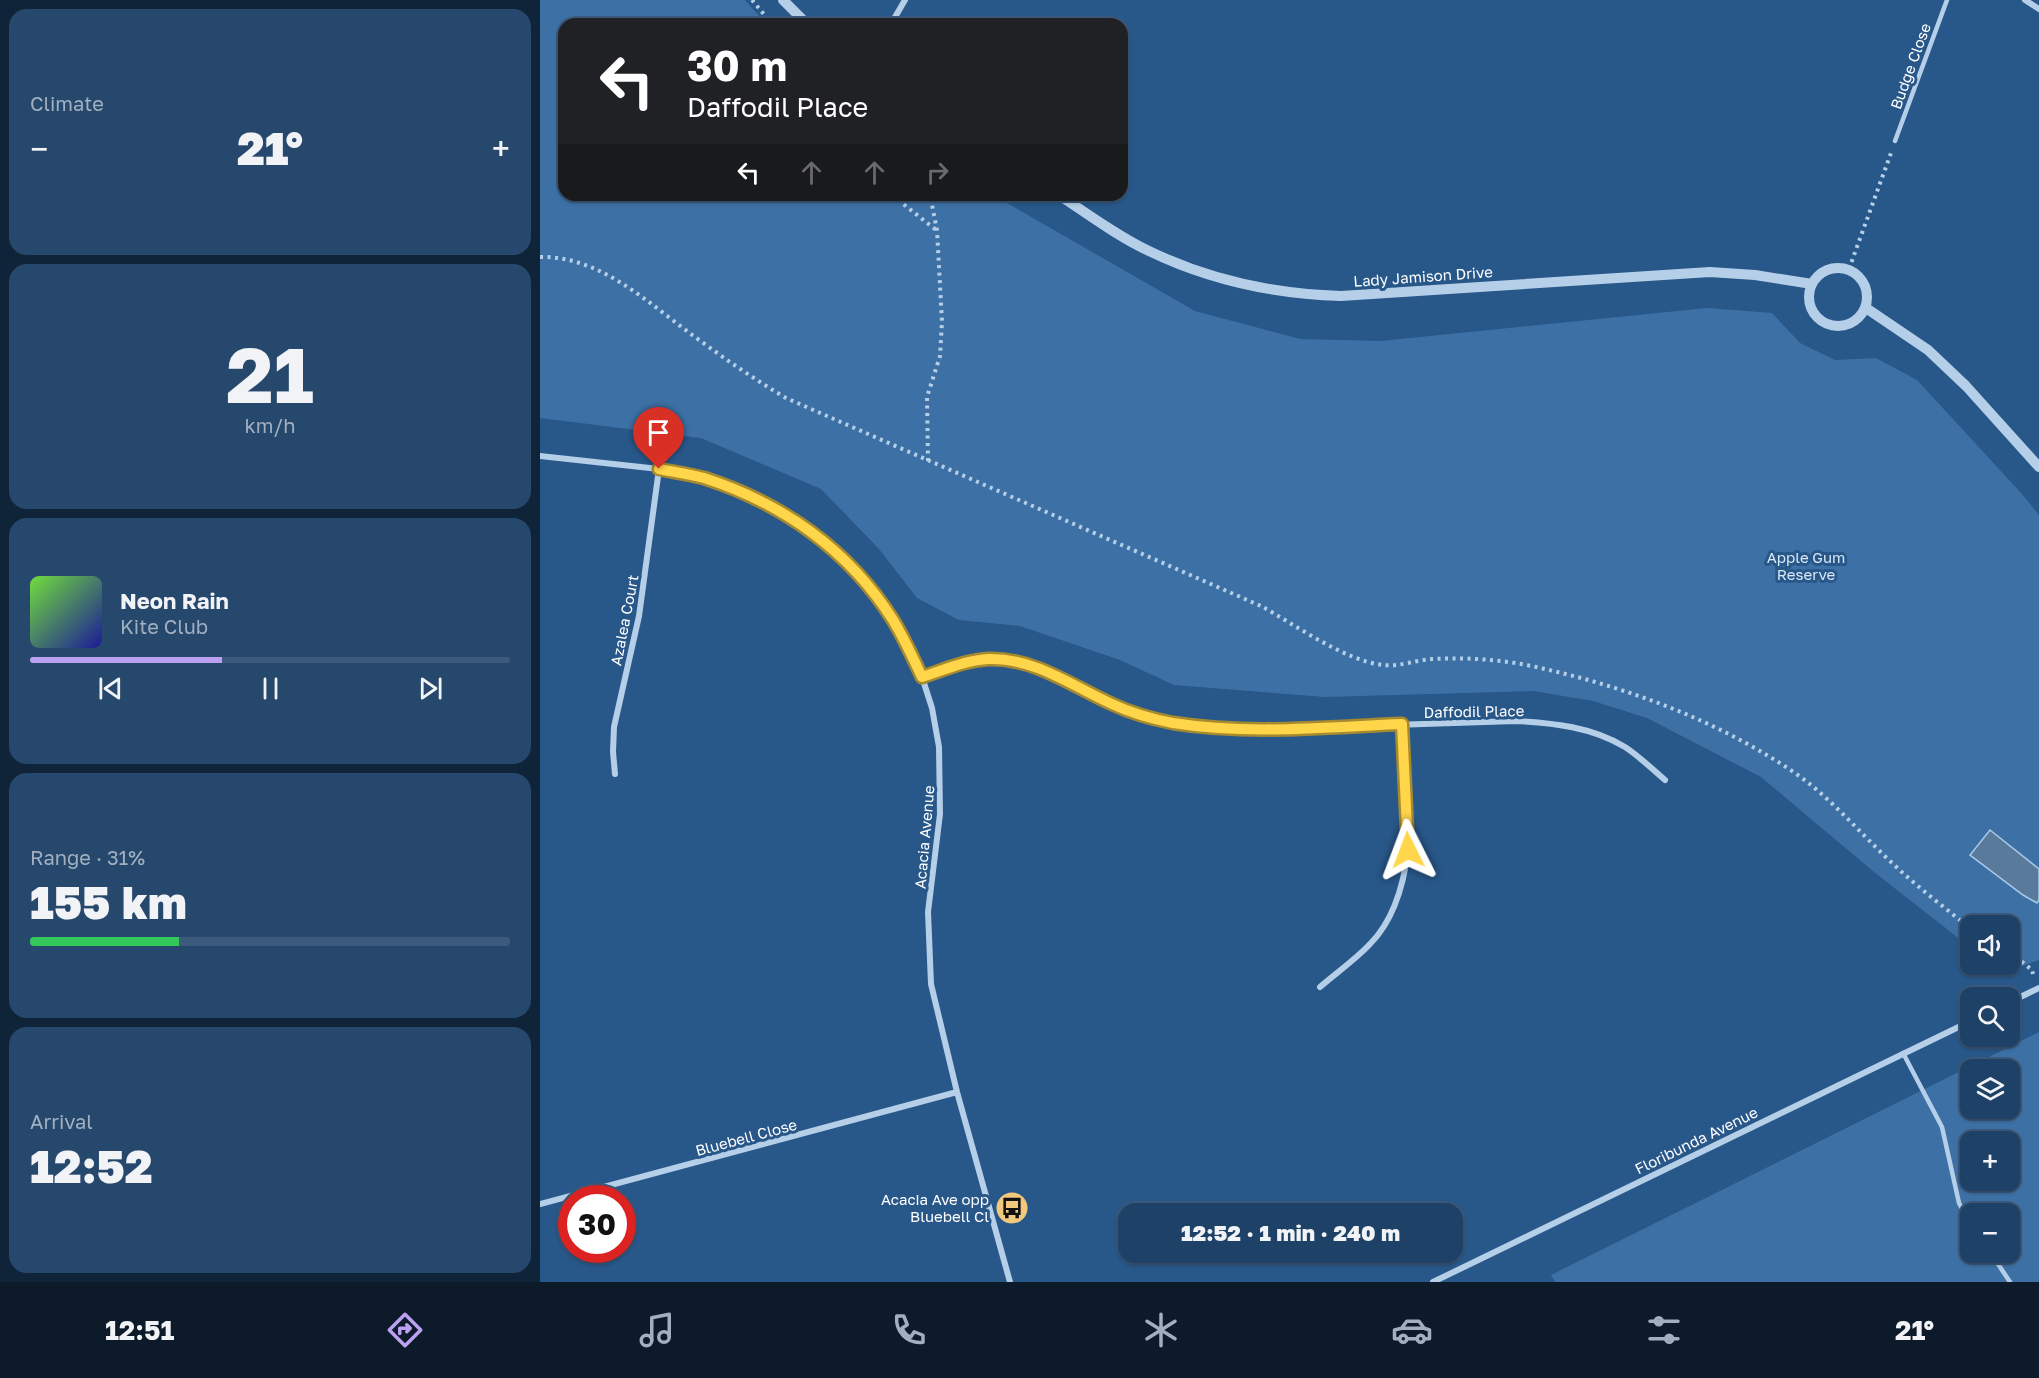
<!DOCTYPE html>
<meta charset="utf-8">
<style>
:root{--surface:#1e4167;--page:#26486d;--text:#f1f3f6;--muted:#a1afc0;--line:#3c5a7b;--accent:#bca0f2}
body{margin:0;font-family:"Golos Text",sans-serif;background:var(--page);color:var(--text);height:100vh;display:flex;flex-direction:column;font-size:22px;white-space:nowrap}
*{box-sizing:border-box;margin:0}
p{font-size:20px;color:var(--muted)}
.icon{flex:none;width:33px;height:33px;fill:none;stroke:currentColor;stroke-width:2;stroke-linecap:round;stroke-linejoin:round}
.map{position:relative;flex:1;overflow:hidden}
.sheet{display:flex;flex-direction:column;gap:9px;padding:9px;background:#102439;width:540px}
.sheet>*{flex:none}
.banner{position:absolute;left:18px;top:18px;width:570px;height:183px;border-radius:18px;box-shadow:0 2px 4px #0004,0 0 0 2px var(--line);background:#202124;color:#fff;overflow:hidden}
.tools{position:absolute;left:1420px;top:915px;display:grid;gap:12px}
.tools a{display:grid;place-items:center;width:60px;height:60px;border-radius:12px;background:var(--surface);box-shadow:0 2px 4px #0004,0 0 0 2px var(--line);font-size:30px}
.speed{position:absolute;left:18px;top:1185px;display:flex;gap:12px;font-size:30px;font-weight:700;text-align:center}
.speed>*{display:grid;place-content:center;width:78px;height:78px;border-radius:50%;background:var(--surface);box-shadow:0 2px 4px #0004,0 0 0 2px var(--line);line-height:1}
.speed .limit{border:9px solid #d22;background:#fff;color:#111}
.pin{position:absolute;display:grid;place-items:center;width:51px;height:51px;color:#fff;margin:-62px -26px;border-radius:50% 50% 50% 0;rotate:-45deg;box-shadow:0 0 6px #0007}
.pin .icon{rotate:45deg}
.me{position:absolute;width:66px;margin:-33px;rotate:357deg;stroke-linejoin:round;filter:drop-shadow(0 0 4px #0008)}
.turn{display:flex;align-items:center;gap:21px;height:126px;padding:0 30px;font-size:27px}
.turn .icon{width:78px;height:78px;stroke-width:2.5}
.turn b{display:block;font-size:42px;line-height:51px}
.lanes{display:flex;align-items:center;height:57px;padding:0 30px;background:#0003;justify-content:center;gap:30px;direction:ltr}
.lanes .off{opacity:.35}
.big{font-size:45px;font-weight:800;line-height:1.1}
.sheet .widget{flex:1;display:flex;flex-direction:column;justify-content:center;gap:9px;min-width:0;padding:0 21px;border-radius:18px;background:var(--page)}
.sheet .dial{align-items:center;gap:0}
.dial b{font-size:78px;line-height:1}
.song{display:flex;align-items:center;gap:18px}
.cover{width:72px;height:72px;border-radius:9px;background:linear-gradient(135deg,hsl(100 70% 55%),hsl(240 70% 35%))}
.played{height:6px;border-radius:3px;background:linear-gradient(90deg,var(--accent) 40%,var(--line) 40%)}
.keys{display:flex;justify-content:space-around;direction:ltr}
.heat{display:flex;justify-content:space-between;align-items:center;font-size:33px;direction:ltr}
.charge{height:9px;border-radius:4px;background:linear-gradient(90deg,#34c759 31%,var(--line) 0)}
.trip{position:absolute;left:578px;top:1203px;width:345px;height:60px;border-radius:18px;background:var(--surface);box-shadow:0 2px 4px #0004,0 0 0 2px var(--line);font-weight:800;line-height:60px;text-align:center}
.tabs{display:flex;height:96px;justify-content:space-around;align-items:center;background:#0c1a29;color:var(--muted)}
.tabs .icon{width:42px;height:42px}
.tabs .selected{color:var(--accent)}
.tabs b{font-size:27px;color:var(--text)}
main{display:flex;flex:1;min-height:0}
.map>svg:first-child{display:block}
.green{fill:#3d71a5;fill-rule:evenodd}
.water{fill:#5a7a9b;stroke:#aacae9;stroke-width:1.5}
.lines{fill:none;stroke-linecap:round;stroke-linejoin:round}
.path{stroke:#b5cfe9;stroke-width:4;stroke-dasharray:3 4.5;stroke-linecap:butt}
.service{stroke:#b5cfe9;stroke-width:4.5}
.minor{stroke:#b5cfe9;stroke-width:6}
.tertiary{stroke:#b5cfe9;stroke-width:10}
.route-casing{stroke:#a68a30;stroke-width:15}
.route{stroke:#ffd54a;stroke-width:10}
.labels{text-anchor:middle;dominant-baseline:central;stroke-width:6;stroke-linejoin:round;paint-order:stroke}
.street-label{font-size:15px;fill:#fff;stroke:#285789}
.park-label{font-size:15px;fill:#d9e8f7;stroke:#285789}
.poi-label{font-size:15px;fill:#fff;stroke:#285789;text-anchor:end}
</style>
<main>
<section class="sheet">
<div class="widget"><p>Climate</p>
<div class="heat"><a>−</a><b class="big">21°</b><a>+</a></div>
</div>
<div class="widget dial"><b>21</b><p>km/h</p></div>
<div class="widget">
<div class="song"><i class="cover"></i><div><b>Neon Rain</b><p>Kite Club</p></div></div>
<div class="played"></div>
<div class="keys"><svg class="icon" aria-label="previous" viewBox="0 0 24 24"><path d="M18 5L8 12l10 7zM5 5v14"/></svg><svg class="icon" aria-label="pause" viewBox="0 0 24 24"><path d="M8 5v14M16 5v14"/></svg><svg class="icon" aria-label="next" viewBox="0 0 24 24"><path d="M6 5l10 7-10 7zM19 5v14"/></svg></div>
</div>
<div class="widget"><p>Range · 31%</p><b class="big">155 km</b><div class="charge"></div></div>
<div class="widget"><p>Arrival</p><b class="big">12:52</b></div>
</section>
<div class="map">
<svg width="1499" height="1282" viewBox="0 0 1499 1282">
<rect width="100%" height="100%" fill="#285789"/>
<!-- green -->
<path class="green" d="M0,0H205L226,24H24V195H453L655,311L760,339L841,341L1167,308L1232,313L1260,343L1295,360L1336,358L1377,380L1482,494L1499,515V960L1463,973L1452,965L1470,964V926H1431V948L1334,872L1221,777L1107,718L1053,701L993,691L785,697L634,685L580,660L480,626L419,620L377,598L339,549L281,489L161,438L0,418Z
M1499,1032V1282H1015L1011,1275ZM1431,1070H1470V1108H1431ZM1431,1142H1470V1180H1431ZM1431,1214H1470V1252H1431Z"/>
<!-- water -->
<path class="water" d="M1450,830L1499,869V900L1497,903L1483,895L1430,855Z"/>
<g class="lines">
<!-- path -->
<path class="path" d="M212,0L232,24
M352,195L396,230
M0,257C61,256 108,303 155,337C185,359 214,379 246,398L721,606C754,624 805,661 843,665C859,667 876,660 892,659C930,657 968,660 1005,669C1092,689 1180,722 1255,773C1291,798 1319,832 1351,862C1376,886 1404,907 1431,929
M1309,269L1351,153
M388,461L387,397L400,356L402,322L397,230L390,195
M1470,952L1492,970L1493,974"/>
<!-- service -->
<path class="service" d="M1355,141L1407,0
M1363,1053L1402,1127L1419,1203L1431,1226
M1450,1252L1470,1282"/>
<!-- minor -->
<path class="minor" d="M1485,0L1499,9
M351,24L365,0
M0,456L119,469L161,478L219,499L252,518L295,551L333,591L354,621L382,677L392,708L399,747L400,814L388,912L391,984L417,1092L470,1282
M382,677L431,661L464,659L514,674L572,704L612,718L633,723L701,730L976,721C1014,723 1052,727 1085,747C1099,756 1112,769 1125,780
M75,774L73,752L74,727L99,616L119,469
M780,987C796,973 815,960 830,944C855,919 864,883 868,850L862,724
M1470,1002L1499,988
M0,1204L417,1092
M893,1282L1431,1021"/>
<!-- tertiary -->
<path class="tertiary" d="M243,0L267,24
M519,195C548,214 577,236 609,251C671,281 733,294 801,296L1170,272L1215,275L1272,284
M1269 297a29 29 0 1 1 58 0a29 29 0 1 1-58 0Z
M1326,308L1388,350L1426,386L1499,467"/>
</g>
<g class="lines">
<!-- route casing -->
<g class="route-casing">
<path id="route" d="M119,469C134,472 149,474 164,478C242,503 309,550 353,620C364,638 373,658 382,677C404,670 426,660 449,659C495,658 532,686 572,704C591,713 612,719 633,723C709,735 786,727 862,724L868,850"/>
</g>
<!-- route -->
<use href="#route" class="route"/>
</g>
<!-- icons -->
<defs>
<g id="bus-disc" transform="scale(1.725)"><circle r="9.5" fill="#f0c97c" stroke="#285789"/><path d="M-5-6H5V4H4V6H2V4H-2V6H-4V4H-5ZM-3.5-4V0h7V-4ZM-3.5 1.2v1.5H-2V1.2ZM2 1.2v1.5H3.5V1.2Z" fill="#111"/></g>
</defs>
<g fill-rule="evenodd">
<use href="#bus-disc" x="472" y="1208"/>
</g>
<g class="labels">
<!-- street labels -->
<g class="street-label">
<text transform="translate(1370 66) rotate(-70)">Budge Close</text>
<text transform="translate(883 276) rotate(-4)">Lady Jamison Drive</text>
<text transform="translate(84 620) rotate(-79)">Azalea Court</text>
<text transform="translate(934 711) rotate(-1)">Daffodil Place</text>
<text transform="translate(384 837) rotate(-85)">Acacia Avenue</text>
<text transform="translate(206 1137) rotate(-15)">Bluebell Close</text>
<text transform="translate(1156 1140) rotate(-26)">Floribunda Avenue</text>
</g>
<!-- park labels -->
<g class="park-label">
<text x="1266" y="557">Apple Gum<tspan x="1266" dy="17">Reserve</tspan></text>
</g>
<!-- poi labels -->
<g class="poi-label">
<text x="449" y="1199">Acacia Ave opp<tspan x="449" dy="17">Bluebell Cl</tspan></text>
</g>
</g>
</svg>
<div class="tools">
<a><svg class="icon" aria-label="sound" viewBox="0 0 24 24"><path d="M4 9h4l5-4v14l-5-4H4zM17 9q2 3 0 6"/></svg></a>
<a><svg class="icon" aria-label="search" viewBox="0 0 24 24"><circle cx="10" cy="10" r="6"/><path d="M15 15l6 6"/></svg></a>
<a><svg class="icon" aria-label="layers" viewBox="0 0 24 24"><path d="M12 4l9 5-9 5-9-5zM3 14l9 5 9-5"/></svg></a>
<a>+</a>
<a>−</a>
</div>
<div class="speed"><div class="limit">30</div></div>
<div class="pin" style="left:119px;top:469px;background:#d93025"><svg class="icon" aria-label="arrive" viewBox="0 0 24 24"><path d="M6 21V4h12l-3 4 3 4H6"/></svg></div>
<svg class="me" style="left:868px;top:850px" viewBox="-20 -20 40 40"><path d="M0-17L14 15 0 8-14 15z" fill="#ffd54a" stroke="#fff" stroke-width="4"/></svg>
<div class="trip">12:52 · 1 min · 240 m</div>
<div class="banner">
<div class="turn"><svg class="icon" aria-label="left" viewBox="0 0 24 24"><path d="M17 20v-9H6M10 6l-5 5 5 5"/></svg><div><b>30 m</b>Daffodil Place</div></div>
<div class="lanes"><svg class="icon" aria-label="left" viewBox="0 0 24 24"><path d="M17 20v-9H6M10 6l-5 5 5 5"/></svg><svg class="icon off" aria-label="ahead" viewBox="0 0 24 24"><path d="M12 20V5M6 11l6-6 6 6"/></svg><svg class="icon off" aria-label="ahead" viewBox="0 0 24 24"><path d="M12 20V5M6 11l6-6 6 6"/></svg><svg class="icon off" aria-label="right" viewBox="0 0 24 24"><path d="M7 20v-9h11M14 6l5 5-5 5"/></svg></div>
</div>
</div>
</main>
<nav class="tabs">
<b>12:51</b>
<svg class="icon selected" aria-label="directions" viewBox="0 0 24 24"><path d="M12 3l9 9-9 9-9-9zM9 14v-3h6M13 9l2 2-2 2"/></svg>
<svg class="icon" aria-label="music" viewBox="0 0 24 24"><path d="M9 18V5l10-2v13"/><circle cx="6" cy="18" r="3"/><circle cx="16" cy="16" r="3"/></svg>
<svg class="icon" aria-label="phone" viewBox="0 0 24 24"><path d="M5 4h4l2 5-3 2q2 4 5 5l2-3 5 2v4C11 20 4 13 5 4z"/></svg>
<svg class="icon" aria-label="climate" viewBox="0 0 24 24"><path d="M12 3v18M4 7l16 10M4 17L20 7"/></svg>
<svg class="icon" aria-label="car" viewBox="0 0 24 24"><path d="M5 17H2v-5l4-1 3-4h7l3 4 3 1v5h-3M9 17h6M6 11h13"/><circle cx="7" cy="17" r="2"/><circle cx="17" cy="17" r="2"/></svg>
<svg class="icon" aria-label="filters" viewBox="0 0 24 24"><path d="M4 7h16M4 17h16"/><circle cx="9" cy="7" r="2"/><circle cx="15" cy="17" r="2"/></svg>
<b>21°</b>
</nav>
